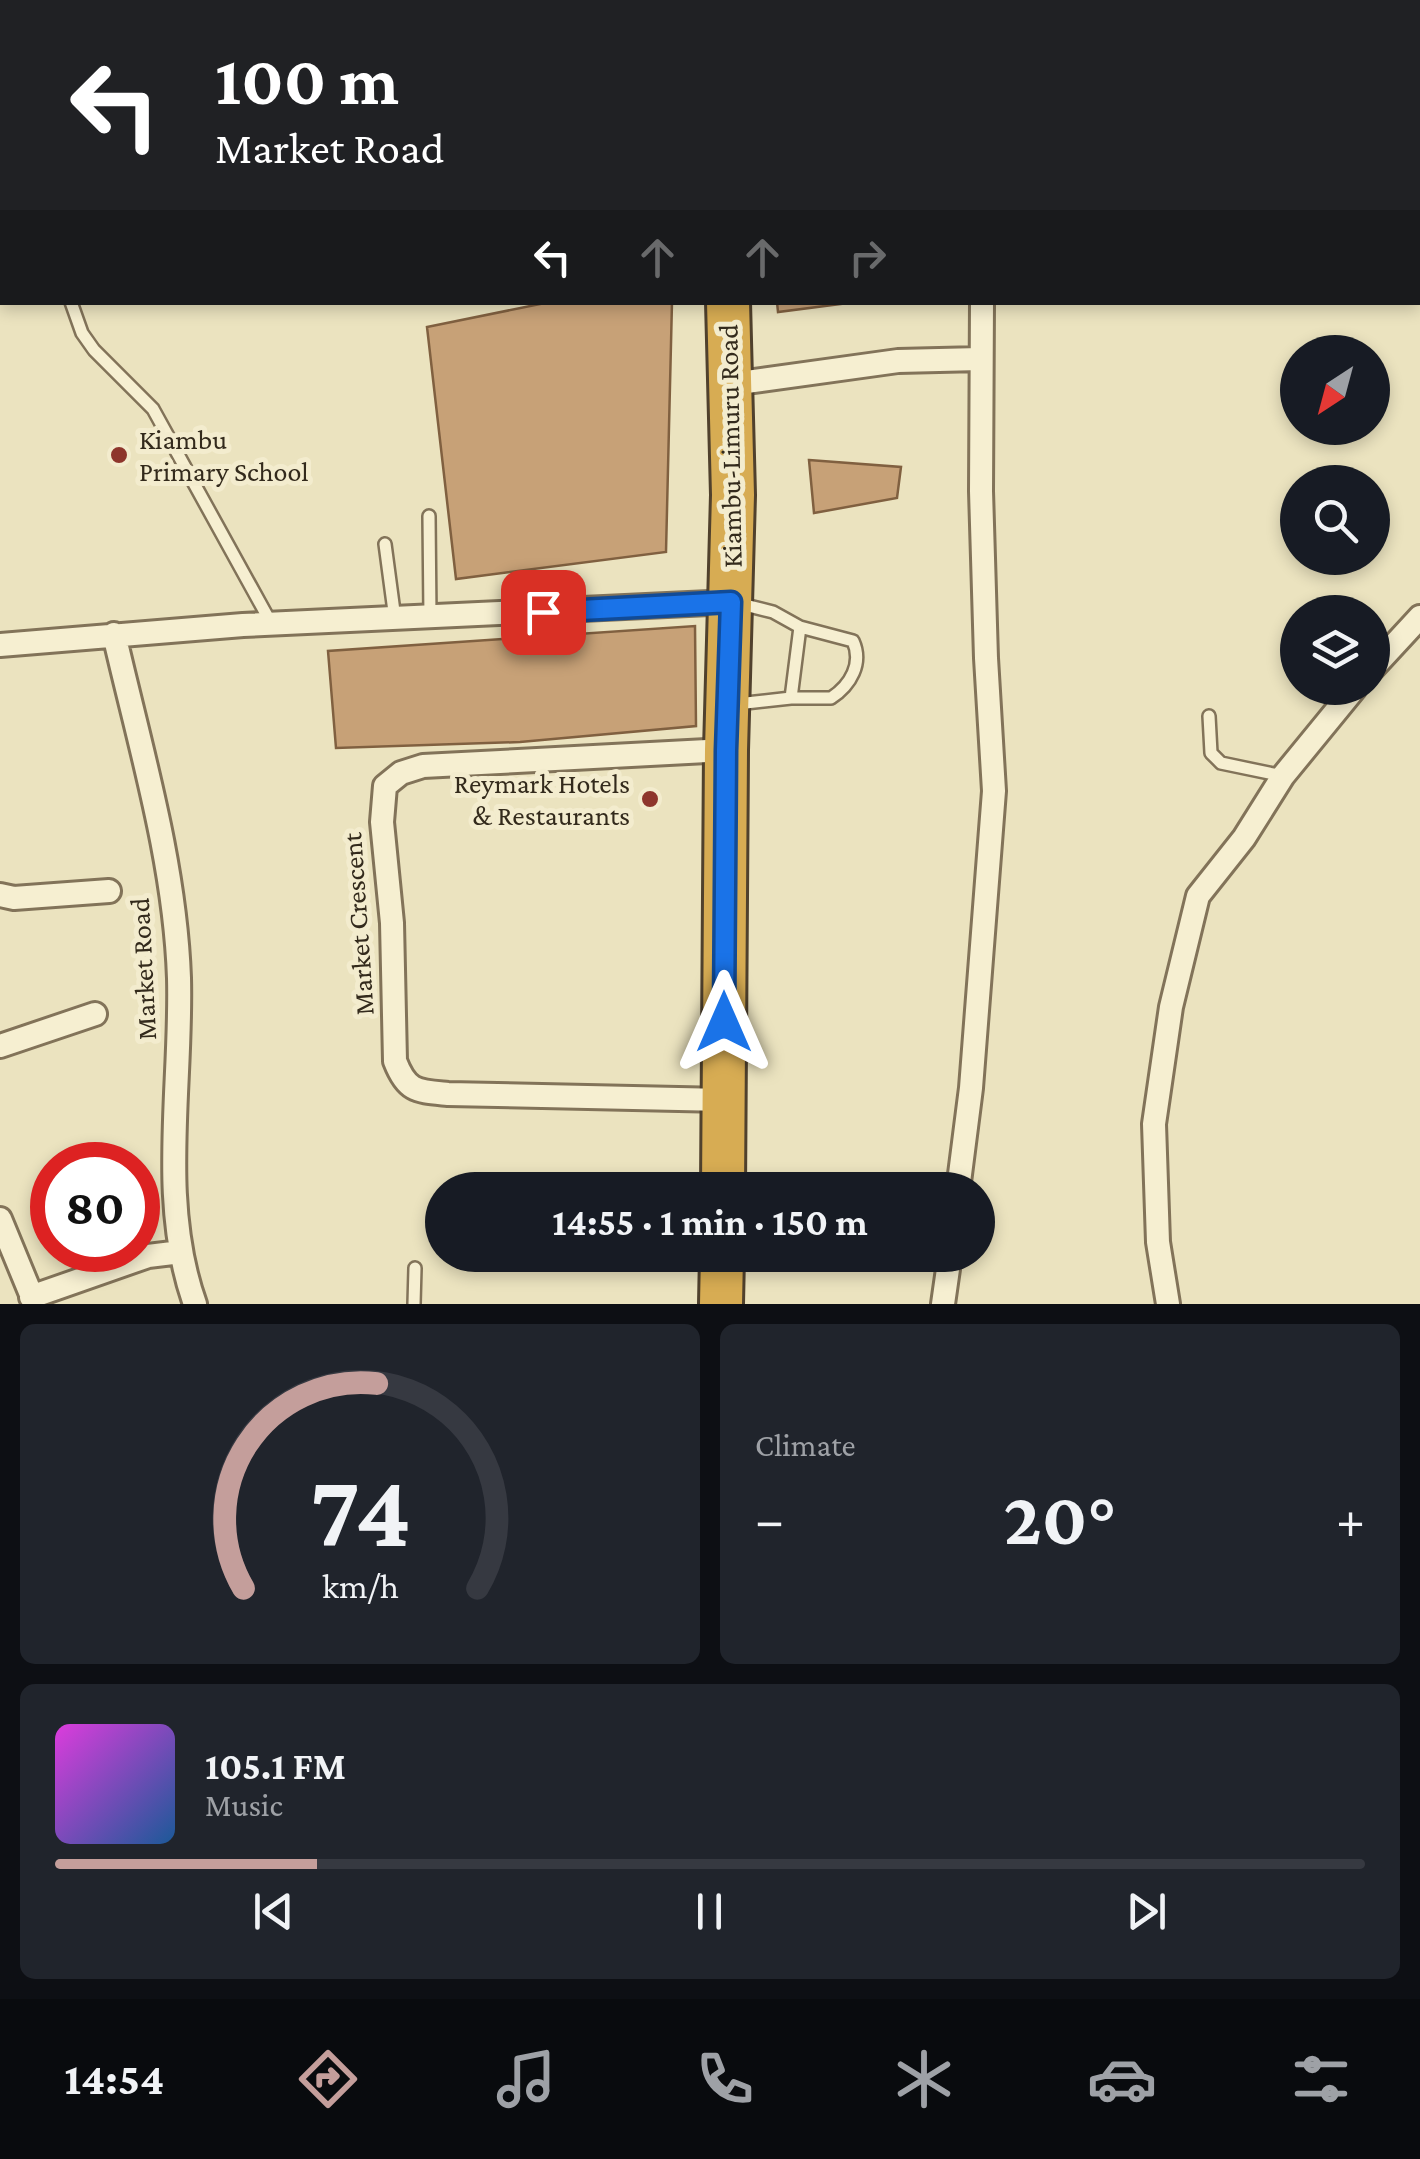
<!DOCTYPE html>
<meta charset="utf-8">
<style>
:root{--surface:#171b24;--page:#20242c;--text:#f1f3f6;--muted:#9ea1a6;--line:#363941;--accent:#c49e9b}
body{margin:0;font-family:"Crimson Pro",serif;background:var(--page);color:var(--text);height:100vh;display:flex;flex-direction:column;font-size:38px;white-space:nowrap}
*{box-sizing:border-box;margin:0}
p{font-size:32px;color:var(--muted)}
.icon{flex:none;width:55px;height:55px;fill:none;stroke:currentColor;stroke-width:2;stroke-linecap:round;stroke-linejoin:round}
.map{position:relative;height:1304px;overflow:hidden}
.details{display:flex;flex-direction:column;gap:20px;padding:20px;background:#0d0f14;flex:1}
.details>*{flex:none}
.hud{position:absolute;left:0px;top:0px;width:1420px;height:305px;box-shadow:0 5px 15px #0003;background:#202124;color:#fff;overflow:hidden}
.needle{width:65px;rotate:216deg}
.fabs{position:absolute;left:1280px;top:335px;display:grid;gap:20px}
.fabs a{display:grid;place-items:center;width:110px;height:110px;border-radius:50%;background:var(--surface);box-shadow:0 5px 15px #0003;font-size:50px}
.speed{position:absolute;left:30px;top:1142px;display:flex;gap:20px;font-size:50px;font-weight:700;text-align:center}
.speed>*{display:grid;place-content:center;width:130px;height:130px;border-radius:50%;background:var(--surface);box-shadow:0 5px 15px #0003;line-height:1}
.speed .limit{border:15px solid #d22;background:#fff;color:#111}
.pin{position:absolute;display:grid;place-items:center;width:85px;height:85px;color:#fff;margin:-42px;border-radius:20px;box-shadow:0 5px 15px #0006}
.me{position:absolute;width:110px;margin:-55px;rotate:0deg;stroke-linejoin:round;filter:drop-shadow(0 0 8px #0008)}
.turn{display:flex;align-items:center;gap:35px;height:210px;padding:0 50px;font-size:45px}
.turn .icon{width:130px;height:130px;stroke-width:2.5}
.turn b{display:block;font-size:70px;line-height:85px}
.lanes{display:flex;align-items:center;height:95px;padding:0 50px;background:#0003;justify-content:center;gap:50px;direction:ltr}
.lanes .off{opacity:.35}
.big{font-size:75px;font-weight:700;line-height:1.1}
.details .widget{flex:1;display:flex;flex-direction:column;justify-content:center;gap:15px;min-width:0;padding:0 35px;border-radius:15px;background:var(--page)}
.details .dial{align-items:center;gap:0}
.dial svg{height:260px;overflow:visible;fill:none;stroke:var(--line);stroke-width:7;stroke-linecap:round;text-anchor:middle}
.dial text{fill:var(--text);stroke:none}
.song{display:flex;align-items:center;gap:30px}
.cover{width:120px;height:120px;border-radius:15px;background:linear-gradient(135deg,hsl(300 70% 55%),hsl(210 70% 35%))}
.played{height:10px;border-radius:5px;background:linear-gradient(90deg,var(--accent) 20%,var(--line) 20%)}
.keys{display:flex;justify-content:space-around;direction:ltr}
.heat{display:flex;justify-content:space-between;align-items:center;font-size:55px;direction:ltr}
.details .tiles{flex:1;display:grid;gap:20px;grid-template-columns:1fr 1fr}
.widget:last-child{grid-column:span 2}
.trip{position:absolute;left:425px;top:1172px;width:570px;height:100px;border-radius:50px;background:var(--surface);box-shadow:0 5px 15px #0003;font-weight:700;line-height:100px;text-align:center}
.tabs{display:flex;height:160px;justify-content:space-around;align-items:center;background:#090b0e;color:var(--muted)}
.tabs .icon{width:70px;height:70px}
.tabs .selected{color:var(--accent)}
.tabs b{font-size:45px;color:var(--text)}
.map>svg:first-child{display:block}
.building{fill:#c7a177;stroke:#806040;stroke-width:2.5}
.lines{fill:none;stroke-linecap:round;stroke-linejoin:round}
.lane-casing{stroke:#827359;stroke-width:16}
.street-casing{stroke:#827359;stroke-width:28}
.highway-casing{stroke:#50412d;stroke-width:48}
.lane{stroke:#f6efd1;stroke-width:11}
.street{stroke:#f6efd1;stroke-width:22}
.highway{stroke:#d7ac53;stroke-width:42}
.route-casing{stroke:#114b97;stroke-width:25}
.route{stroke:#1a73e8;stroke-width:18}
.poi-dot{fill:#8e362c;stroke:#f3ecce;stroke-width:4}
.labels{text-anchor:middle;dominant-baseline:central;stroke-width:10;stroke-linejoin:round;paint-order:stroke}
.poi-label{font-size:28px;fill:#332a1c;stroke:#f3ecce;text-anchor:start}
.street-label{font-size:28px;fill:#332a1c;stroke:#f3ecce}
</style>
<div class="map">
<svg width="1420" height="1304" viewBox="0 0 1420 1304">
<rect width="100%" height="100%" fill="#ebe3bf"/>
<!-- building -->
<path class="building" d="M502,0H554L556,2H503Z
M841,0H934V2H834Z
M550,302H672L666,552L456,579L427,327Z
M777,302H856L778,312Z
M809,460L901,467L897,498L814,513Z
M695,626L696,726L520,742L336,748L328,651Z"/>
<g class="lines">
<!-- lane casing -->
<g class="lane-casing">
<path id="lane" d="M0,105L2,104
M71,302L82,333L94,350L153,409L271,623
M429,516L430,617
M385,544L395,619
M791,698L800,627
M737,704L791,698H831C851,685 863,663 853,641L800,627L773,612L737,603
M1209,716L1211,753L1221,763L1283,776
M414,1304L415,1268"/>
</g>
<!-- street casing -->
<g class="street-casing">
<path id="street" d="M963,0V2
M719,2L722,0
M732,384L898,361L980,359
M114,634C140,747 175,862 179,978C182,1086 158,1201 195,1304
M0,645L243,625L731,602
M1372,669L1420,617
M0,895L14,898L109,891
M0,1046L95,1014
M724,1100L448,1094C417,1091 407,1092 395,1061L392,923L382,822L385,786L401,773L423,766L726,750
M958,1190L971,1088L994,791L986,658L981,491L982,302
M0,1219L35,1304
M31,1297L148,1256L181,1252
M943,1304L950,1255
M1168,1304L1158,1242L1154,1124L1171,1007L1198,896L1244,838L1283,776L1355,688"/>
</g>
<!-- highway casing -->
<g class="highway-casing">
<path id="highway" d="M675,0L676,2
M723,1190L726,750L733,495L728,302
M721,1304L722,1255"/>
</g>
<!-- lane -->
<use href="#lane" class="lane"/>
<!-- street -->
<use href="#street" class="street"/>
<!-- highway -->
<use href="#highway" class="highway"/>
</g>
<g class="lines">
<!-- route casing -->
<g class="route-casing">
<path id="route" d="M543,612L731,602L726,750L724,1022"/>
</g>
<!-- route -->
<use href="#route" class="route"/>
</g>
<!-- markers -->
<g class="poi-dot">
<circle cx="119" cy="455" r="10"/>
<circle cx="650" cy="799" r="10"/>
</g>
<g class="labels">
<!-- poi labels -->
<g class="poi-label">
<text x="139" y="439">Kiambu<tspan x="139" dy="32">Primary School</tspan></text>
<text x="630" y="783" text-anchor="end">Reymark Hotels<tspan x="630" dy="32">&amp; Restaurants</tspan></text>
</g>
<!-- street labels -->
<g class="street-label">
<text transform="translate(730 446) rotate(-91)">Kiambu-Limuru Road</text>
<text transform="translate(358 924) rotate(-94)">Market Crescent</text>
<text transform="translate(143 969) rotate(-93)">Market Road</text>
</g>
</g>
</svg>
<div class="fabs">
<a><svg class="needle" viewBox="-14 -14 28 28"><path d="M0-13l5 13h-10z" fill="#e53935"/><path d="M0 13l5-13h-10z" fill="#9ea1a6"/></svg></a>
<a><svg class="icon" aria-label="search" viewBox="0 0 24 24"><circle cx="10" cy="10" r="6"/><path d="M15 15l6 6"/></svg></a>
<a><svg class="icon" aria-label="layers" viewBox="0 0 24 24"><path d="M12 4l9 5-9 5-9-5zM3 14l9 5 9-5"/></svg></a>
</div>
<div class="speed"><div class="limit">80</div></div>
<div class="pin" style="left:543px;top:612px;background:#d93025"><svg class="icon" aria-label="arrive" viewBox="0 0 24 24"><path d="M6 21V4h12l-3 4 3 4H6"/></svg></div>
<svg class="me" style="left:724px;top:1022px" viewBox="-20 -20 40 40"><path d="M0-17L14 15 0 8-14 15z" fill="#1a73e8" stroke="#fff" stroke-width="4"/></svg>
<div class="trip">14:55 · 1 min · 150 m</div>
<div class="hud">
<div class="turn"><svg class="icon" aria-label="left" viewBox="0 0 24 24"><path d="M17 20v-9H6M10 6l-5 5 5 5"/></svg><div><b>100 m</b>Market Road</div></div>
<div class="lanes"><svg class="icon" aria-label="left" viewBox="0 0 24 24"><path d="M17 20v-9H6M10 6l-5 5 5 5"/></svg><svg class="icon off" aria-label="ahead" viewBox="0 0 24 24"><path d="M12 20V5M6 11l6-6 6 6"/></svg><svg class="icon off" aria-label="ahead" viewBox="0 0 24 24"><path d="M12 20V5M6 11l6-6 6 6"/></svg><svg class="icon off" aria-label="right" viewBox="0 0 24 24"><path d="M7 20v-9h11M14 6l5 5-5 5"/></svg></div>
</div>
</div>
<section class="details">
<div class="tiles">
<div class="widget dial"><svg viewBox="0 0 100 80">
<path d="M14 69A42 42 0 1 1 86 69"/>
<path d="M14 69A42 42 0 0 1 55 6" stroke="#c49e9b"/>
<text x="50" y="56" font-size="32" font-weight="700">74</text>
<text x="50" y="72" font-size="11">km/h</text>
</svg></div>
<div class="widget"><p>Climate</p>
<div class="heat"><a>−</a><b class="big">20°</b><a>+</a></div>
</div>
<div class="widget">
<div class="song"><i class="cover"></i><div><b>105.1 FM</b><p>Music</p></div></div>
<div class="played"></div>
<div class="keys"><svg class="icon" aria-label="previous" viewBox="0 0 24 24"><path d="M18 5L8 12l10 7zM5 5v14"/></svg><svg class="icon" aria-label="pause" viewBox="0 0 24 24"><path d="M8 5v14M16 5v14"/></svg><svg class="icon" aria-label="next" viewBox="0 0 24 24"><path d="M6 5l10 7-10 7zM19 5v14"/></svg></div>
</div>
</div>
</section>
<nav class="tabs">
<b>14:54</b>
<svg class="icon selected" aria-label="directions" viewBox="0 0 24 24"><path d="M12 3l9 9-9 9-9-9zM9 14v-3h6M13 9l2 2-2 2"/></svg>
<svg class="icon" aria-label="music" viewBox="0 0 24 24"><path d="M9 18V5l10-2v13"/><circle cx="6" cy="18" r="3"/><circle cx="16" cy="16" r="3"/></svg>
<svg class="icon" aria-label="phone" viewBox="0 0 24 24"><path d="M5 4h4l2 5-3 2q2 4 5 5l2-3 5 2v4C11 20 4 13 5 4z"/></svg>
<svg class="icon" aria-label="climate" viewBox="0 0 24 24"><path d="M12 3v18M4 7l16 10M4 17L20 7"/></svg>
<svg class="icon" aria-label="car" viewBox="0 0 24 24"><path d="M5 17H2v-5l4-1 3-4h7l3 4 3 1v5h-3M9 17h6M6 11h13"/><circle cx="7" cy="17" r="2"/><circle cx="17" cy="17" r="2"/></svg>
<svg class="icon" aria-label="filters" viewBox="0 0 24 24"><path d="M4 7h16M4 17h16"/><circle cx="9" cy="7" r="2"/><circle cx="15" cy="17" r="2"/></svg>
</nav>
